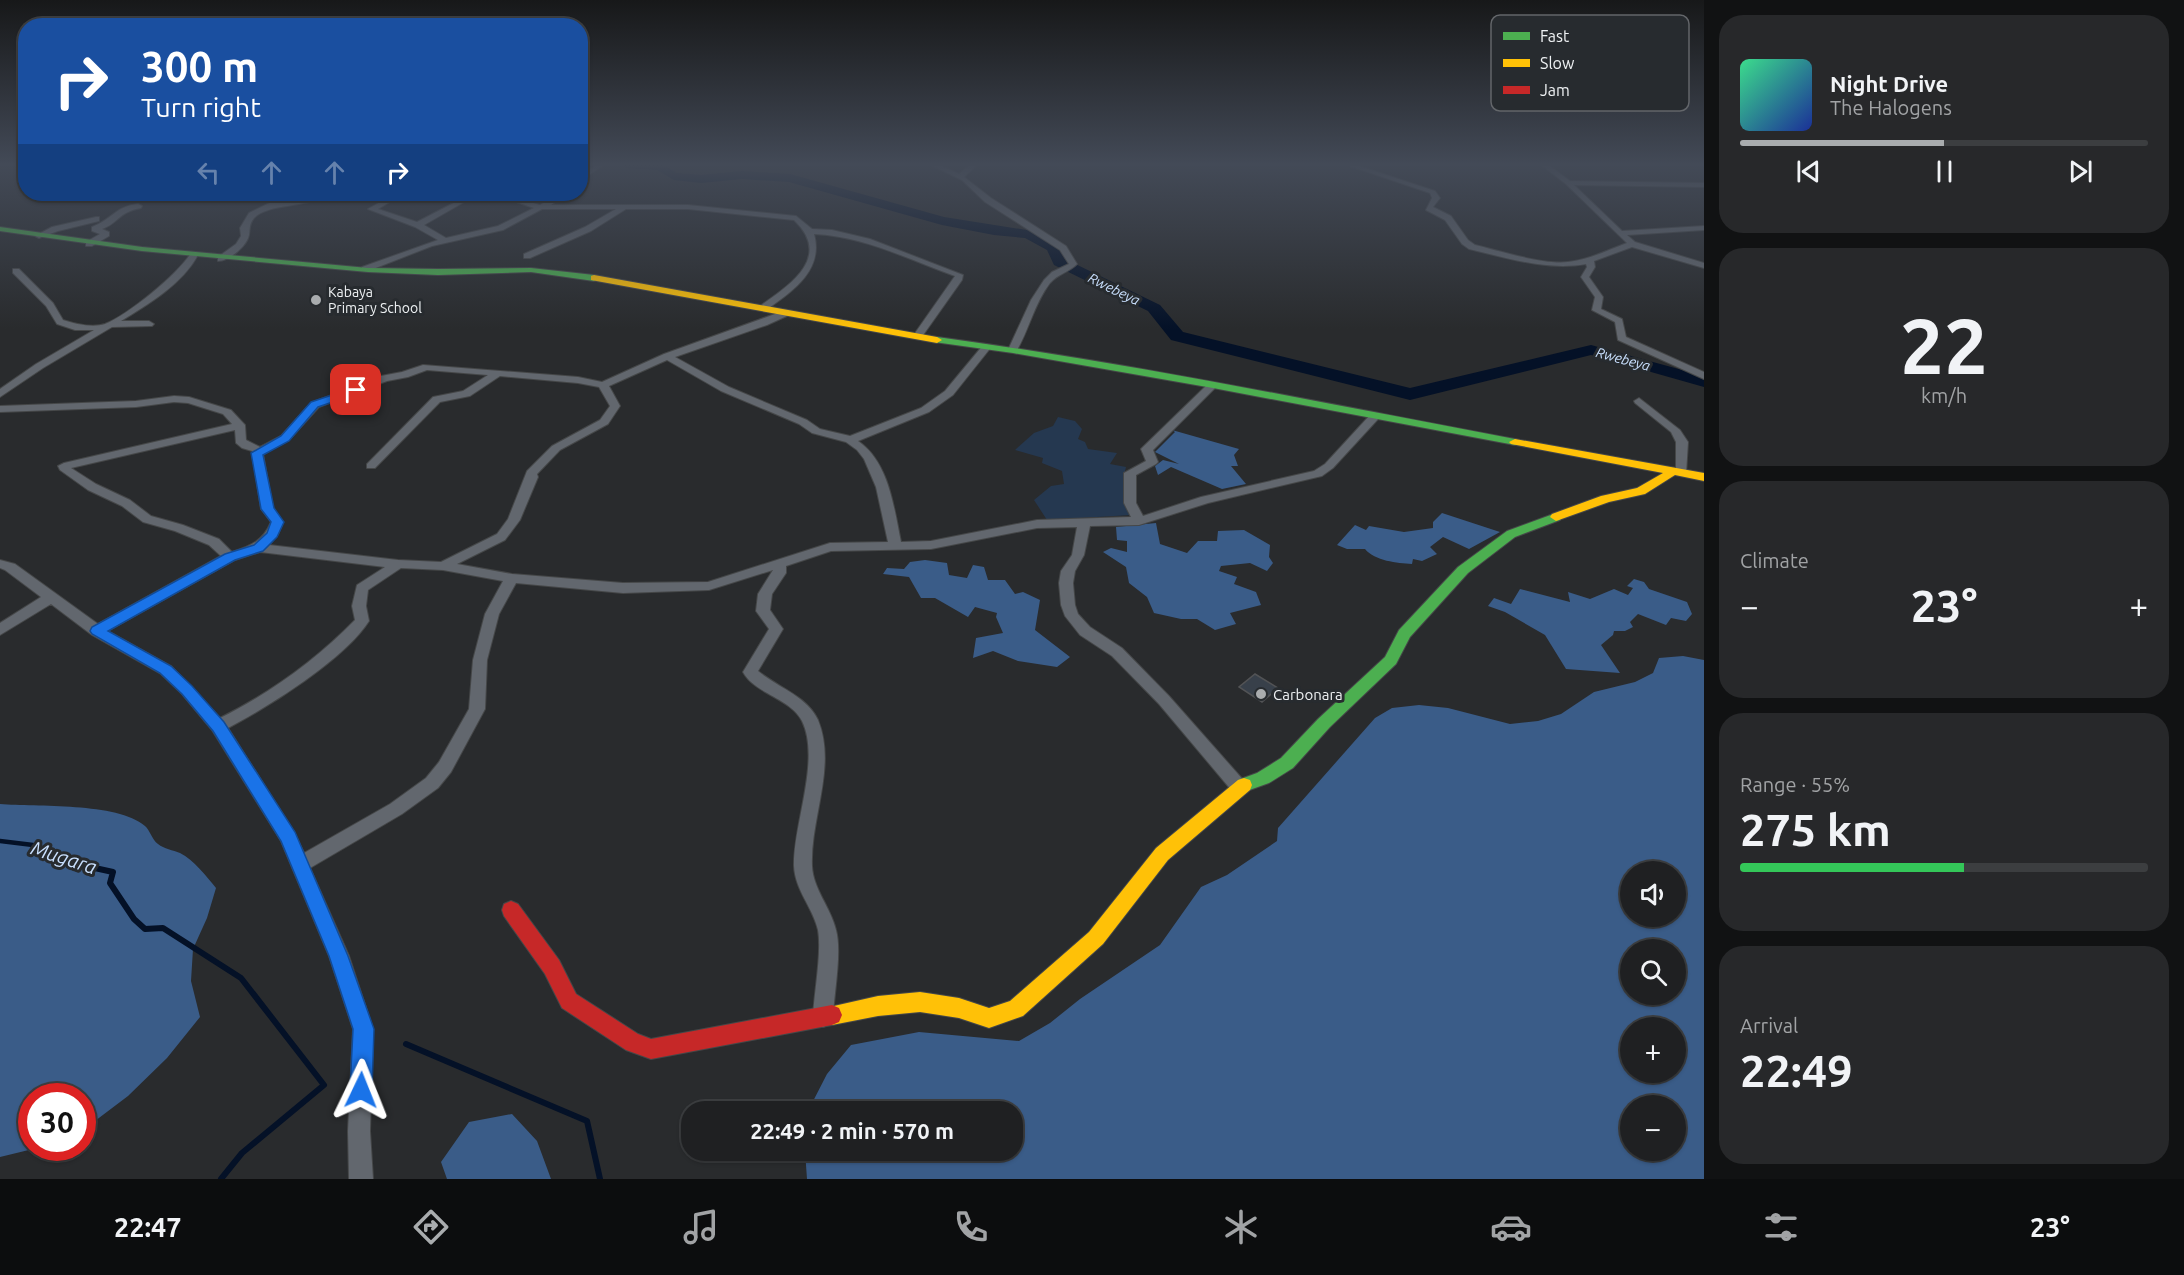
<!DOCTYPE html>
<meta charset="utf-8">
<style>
:root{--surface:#1f2022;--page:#27282a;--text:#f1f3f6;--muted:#a1a3a5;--line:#3c3e40;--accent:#a9acae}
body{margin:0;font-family:Ubuntu,sans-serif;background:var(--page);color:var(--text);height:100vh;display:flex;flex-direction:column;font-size:22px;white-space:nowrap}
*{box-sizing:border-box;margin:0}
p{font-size:20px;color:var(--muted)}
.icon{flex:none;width:33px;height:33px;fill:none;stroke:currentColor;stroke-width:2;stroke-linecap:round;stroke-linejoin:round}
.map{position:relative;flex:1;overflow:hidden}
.sheet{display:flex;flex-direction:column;gap:15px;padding:15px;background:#111213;width:480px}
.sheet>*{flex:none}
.banner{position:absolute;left:18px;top:18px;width:570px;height:183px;border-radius:24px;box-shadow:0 2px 4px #0004,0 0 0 2px var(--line);background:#1a4fa0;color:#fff;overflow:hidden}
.buttons{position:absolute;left:1620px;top:861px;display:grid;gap:12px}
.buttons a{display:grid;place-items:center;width:66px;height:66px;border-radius:50%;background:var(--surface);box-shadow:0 2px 4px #0004,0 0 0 2px var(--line);font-size:30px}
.speed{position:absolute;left:18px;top:1083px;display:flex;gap:12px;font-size:30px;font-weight:700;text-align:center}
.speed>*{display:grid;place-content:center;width:78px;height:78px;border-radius:50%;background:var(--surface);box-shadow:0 2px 4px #0004,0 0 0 2px var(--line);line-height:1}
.speed .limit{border:9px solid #d22;background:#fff;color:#111}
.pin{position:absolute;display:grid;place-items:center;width:51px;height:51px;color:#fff;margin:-26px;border-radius:12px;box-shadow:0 3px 9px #0006}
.me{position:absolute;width:66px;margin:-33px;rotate:2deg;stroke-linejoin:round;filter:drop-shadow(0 0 4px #0008)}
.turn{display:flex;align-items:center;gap:21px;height:126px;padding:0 24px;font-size:27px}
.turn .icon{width:78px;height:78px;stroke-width:2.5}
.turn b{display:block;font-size:42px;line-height:51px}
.lanes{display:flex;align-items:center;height:57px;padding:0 24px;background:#0003;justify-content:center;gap:30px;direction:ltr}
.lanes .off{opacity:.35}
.big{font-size:45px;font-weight:700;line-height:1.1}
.sheet .tile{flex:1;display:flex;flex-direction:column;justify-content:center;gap:9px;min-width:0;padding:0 21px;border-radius:24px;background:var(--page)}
.sheet .dial{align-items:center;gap:0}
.dial b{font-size:78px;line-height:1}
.song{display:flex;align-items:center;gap:18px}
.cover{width:72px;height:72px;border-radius:9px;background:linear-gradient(135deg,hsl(150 70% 55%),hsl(230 70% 35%))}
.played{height:6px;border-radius:3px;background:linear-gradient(90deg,var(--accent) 50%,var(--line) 50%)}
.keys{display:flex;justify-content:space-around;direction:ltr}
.heat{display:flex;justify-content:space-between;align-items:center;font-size:33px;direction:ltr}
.charge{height:9px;border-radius:4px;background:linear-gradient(90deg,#34c759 55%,var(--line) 0)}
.trip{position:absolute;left:681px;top:1101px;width:342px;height:60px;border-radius:24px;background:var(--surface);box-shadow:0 2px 4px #0004,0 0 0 2px var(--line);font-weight:700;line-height:60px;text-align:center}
.dock{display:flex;height:96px;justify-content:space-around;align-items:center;background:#0c0d0e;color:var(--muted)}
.dock .icon{width:42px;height:42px}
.dock .current{color:var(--accent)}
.dock b{font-size:27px;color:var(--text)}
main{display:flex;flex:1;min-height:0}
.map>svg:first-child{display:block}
.green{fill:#253850}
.forest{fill:#3a5c88;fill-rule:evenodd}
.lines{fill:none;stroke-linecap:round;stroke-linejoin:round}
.stream-far1{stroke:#041127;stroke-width:4.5}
.stream{stroke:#041127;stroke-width:6}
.river{fill:#041127;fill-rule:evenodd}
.building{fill:#38404a;stroke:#525355;stroke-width:1.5}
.street-casing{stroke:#454748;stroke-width:2}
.fast-casing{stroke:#454748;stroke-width:2}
.slow-casing{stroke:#454748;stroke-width:2}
.jam-casing{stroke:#454748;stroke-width:2}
.street{fill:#62676e;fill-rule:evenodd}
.fast{fill:#4caf50;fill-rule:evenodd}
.slow{fill:#ffc107;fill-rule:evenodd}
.jam{fill:#c62828;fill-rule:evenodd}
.route{fill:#1a73e8;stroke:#114b97;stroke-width:1.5}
.poi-dot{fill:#a9acae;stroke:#272b2f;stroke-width:2}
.labels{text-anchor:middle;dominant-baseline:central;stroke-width:6;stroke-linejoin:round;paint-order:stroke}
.far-water-label{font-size:14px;font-style:italic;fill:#c8dffd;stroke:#272b2f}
.far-poi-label{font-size:14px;fill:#eef1f3;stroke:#272b2f;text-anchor:start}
.poi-label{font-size:15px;fill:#eef1f3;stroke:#272b2f;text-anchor:start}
.near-water-label{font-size:20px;font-style:italic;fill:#c8dffd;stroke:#272b2f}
.key{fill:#272b2f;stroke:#63666a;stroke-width:1.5}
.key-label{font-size:16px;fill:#eef1f3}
</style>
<main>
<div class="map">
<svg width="1704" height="1179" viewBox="0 0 1704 1179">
<rect width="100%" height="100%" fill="#292b2d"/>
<!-- green -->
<path class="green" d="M1058,417L1075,421L1082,429L1078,439L1085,442L1088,449L1117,453L1110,464L1126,467L1124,475L1131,515L1047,520L1034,500L1051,486L1064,484L1062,471L1042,463L1043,458L1015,450L1034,433L1053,426Z"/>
<!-- forest -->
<path class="forest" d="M1172,430L1239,449L1234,455L1238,466H1231L1246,484L1222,489L1171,467L1158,475L1155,466L1163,460L1179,464L1155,452L1175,432Z
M1442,513L1500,532L1469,549L1443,537L1430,547L1437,554L1422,561L1413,559L1412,564C1397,563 1375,561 1365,549H1347L1337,545L1355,525L1366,530L1369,526L1404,532L1433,528V522Z
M1156,523L1160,544L1187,553L1198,541H1217L1218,531L1244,530L1270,545L1269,557L1273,563L1267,571L1250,563L1221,566L1219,571L1237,577L1234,584L1256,592L1261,605L1230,613L1236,624L1215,630L1197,619H1181L1154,613L1147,597L1129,583L1126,567L1103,552L1111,548L1127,552V541L1117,540L1116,527Z
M925,560L947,563L949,575L967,578L973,565L984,567L988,580H1005L1015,594L1023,592L1040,600L1035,630L1070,657L1057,667L1018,661L993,651L973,658L976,638L1003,633L996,617L997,613L975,607L968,617L935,598H921L909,577L883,574L887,568L904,569L910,562Z
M1634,579L1644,582L1649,589L1687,602L1692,614L1686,621L1671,618L1666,625L1638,614L1630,622L1633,627L1625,631H1614L1613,635L1601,645L1620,673L1566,669L1545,635L1505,612L1488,606L1494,598L1511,604L1520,589L1570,602L1568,592L1590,599L1614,589L1628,595L1633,588L1627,586Z
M1683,656L1704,660V1179H807L805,1151L1012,1150V1112L808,1111L827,1074L851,1045L919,1032L1019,1041L1050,1023L1080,999L1160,945L1201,887L1227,875L1277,841L1278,828L1375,718L1392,708L1419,705L1448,708L1510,724L1538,721L1561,714L1594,692L1635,682L1653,673L1659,658ZM1630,872H1676V916H1630ZM1630,950H1676V994H1630ZM1630,1028H1676V1072H1630ZM1630,1106H1676V1150H1630Z
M0,804C36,807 117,802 145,826C150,830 152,840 158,844C164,849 173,850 180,853C194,860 206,876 216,888L207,918L193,949L191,981L200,1017L167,1058L128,1096L83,1130L82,1096H32V1148H37L0,1157Z
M512,1114L537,1141L551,1179H447L441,1162L469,1122Z"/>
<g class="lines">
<!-- stream-far1 -->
<path class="stream-far1" d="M0,841L33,845L75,865"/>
<!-- stream -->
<path class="stream" d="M72,863L113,872L110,883L134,919L145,929L163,928L241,978L324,1085L242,1153L221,1179
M406,1044L587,1121L600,1179"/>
<!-- river -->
<path class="river" d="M621,164H662L677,173L701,175L742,171L790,174L944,217L1033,231L1058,245L1065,259L1160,305L1183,332L1410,388L1591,345L1704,376V387L1591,355L1410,400L1171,340L1148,311L1054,265L1047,250L1025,238L994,235L942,225L789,182L742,179L701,183L674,180L657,170L627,168Z"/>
</g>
<!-- building -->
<path class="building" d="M1255,674L1278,688L1262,702L1239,687Z"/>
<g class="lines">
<!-- street casing -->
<g class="street-casing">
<path id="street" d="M598,164H605L580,181V176Z
M929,164H937L959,174L971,164H978L964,177L991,198L1066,246L1077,264C1069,272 1058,274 1050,283C1034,304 1029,330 1016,352L1008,350L1031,300L1044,280L1052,272L1069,264L1060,250L985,202L962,180Z
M1344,164H1353L1435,191L1440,198L1433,207L1451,216L1468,240L1475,245C1500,251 1543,265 1568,262C1588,260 1608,250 1627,243L1566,184L1540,164H1547L1570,181L1704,183V187L1574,185L1622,231L1704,226V230L1627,235L1635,242L1704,263V268L1632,247L1594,261L1595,267L1589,277L1603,297L1601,309L1622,319L1626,337L1704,372V379L1618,340L1615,322L1592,310L1595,297L1581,277L1587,267L1586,264C1547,271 1508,258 1469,249L1462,244L1445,220L1426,210L1432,198L1430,193Z
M288,194H296L280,203L301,201L321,194H330C308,208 268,203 254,218C249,224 250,228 249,235C247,246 229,261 218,261V257L236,244L241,236L240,228L249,213Z
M395,194H403L378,209L417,222L471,194H478L424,225L446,238L498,226L534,208L493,194H502L540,205L558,194H565L551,205H688L796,216L812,229L832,230L870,239L963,275L962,280L921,338L918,339L913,336L955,276C910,260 863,236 814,234C824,270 793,291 766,310H760V306C790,285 833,257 794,220L688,209H626L591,231L530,258H524V254L585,227L616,209H542L503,230L432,246L368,271H362V267L438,240L415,227L368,209Z
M138,204L142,206L141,208C118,212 119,223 102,229L109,232V236L92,246H86V242L100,234L92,231V227C111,220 116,206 138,204Z
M96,217H99V221L58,231L39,238L35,236L52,227Z
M191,253L198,255C182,284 149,304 121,321H149L154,324L152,326L112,327L43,368L0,397V389L36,364L94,330H75L57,324L46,306L13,273V269H19L53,303L63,320C75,324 93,328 105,324C128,315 178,274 191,253Z
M786,310L789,311V315L767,325L675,357L729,387L807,420L820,429L850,436L921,408L945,391L984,344L992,346L953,395L929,412L858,441C889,462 894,508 901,542L931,541L1037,520L1131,517L1124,503V473L1146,461L1141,449L1143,447L1209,383H1217L1218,385L1153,450L1158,462L1156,464L1136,475V503L1143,516L1201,497L1314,471L1325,464L1371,414H1379V418L1333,468L1322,476L1208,503L1139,525L1090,526L1084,555L1075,571L1073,583L1075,605L1078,614L1090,627L1122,648L1169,696L1245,782L1247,787L1245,792L1239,794L1233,792L1159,704L1112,656L1080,635L1065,616L1061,605L1059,583L1061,571L1072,555L1077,527L1037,528L931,549L831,551L786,566V573L772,594L770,610L783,629L758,671C777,687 807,696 818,720C837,767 810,818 812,866C813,889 831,908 836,930C842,952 834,993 833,1017L830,1024L823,1027L816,1024L813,1017C814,993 822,953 818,930C813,908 795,890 794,866C793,824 821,760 802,721C790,698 755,694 743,672L769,629L756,611L758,594L773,570L709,590L623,593L516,583L499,614L487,660L485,709L451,772L438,788L402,814L310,868L349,956L373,1029L370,1131L373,1179H349L348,1131L353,1029L329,956L281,841L212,730L182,694L161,674L92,635L51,604L0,635V623L41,597L5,570L0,568V560L15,564L98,624L221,556L209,545L175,531L143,522L122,506L88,490L60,470L58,466L64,463L232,424L223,414L188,403L174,402L136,407L0,412V406L136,401L174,396L189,397L231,410L245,425L246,440L260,447L281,436L311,403L381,376L402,372L423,365L578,377L602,382L664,354ZM667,360L721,391L799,424L812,433L846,442L857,450L864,459L876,487L888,542L830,543L708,582L623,583L512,574L457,564L505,540L520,520L538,477L537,474L560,450L608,424L620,406L609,386ZM427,370L488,375L463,391L433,397L367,464V468H375L440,402L470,396L500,376L578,383L599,387L610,406L600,420L552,446L527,471L508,519L497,534L441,562L398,560L269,545L278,534L283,522L273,509L263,454L289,440L319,407L387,381L408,377ZM235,430L236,443L242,448L252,451L261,509L271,522C263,541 251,546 232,552L219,539L183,525L151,516L130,500L96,484L71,468ZM260,552L385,567L357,585L352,606L355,620C316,660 270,693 220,718L171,666L108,631L235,560ZM401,568L443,570L503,581L485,614L473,660L469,709L439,762L426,778L390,804L304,853L294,832L228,728C268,707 345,659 369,621L366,606L368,590Z
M1639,398L1680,430L1688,442L1686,474H1678L1676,472V442L1671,432L1635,403L1634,401Z"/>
</g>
<!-- fast casing -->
<g class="fast-casing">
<path id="fast" d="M0,227L142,247L368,268L438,269L531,268L594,275L598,278L594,281L531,272L438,275L368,272L142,251L0,231Z
M937,337C1131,363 1323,403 1515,439L1521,442L1515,445L1213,388L1013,353L934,342L932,340Z
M1556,513L1562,517L1560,520L1515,537L1468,573L1410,637L1396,664L1330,727L1293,768L1269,783L1244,792L1238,790L1236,785L1238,780L1257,773L1281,758L1318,719L1385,657L1399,630L1458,567L1507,531Z"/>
</g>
<!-- slow casing -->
<g class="slow-casing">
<path id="slow" d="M594,275L937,337L942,340L937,343L591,280V276Z
M1515,439L1704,473V481L1675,475L1645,494L1609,502L1556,521L1550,517L1552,514L1601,496L1637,488L1663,473L1511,444L1509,442Z
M1244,778L1250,780L1252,785L1250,790L1168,860L1103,944L1023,1016L989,1028L959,1018L920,1012L878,1016L832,1025L825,1022L822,1015L825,1008L878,996L920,992L959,998L989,1008L1010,1001L1089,932L1156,848L1238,780Z"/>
</g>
<!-- jam casing -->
<g class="jam-casing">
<path id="jam" d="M511,901L518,904L559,960L576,994L638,1034L651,1039L832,1005L839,1008L842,1015L839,1022L832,1025L651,1059L626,1050L562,1008L545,974L504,916L502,910L504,904Z"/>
</g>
<!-- street -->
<use href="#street" class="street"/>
<!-- fast -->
<use href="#fast" class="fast"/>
<!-- slow -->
<use href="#slow" class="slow"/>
<!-- jam -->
<use href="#jam" class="jam"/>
</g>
<!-- sky -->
<linearGradient id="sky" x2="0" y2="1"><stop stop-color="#171819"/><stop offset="0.5" stop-color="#434a57"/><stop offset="1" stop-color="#434a57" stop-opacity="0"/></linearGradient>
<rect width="1704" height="329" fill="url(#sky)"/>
<!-- route -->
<path class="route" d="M356,387L361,390L360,393L318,407L289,441L263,455L274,508L284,522L277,537L263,551L235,560L108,631L171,666L192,686L224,722L295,832L348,956L374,1029L372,1090L368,1098L361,1101L353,1098L350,1090L353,1029L329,956L281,841L213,731L182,694L160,673L92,634L90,631L92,627L225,554L254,545L267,533L271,522L261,509L251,453L281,436L311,402Z"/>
<!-- markers -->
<g class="poi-dot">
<circle cx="316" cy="300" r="6"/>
<circle cx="1261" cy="694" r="6"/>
</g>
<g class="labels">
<!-- far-water labels -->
<g class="far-water-label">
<text transform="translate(1114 289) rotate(26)">Rwebeya</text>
<text transform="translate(1623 359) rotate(15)">Rwebeya</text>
</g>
<!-- far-poi labels -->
<g class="far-poi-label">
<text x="328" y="292">Kabaya<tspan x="328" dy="16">Primary School</tspan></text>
</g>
<!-- poi labels -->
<g class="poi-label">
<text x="1273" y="694">Carbonara</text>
</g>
<!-- near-water labels -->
<g class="near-water-label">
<text transform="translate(64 857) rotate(18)">Mugara</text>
</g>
</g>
<!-- legend -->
<rect x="1491" y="15" width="198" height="96" rx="9" class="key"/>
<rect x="1503" y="32" width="27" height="8" fill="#4caf50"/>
<rect x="1503" y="59" width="27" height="8" fill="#ffc107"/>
<rect x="1503" y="86" width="27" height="8" fill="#c62828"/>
<g class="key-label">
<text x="1540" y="42">Fast</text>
<text x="1540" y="69">Slow</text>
<text x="1540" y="96">Jam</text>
</g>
</svg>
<div class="buttons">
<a><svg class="icon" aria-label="sound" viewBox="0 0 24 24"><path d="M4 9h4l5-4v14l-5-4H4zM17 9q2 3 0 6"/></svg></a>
<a><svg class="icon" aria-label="search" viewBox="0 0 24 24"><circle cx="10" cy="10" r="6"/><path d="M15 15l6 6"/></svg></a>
<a>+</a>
<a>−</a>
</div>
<div class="speed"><div class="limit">30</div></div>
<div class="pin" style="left:356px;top:390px;background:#d93025"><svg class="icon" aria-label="arrive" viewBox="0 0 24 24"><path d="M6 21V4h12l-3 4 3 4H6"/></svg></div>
<svg class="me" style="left:361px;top:1090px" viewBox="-20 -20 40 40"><path d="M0-17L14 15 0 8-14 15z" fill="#1a73e8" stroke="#fff" stroke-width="4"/></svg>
<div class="trip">22:49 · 2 min · 570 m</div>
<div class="banner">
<div class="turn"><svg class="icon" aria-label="right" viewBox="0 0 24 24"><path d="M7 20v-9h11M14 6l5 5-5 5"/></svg><div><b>300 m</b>Turn right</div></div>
<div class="lanes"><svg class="icon off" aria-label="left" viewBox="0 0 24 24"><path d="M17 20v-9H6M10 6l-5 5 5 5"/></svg><svg class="icon off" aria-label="ahead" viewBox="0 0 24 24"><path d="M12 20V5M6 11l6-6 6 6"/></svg><svg class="icon off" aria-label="ahead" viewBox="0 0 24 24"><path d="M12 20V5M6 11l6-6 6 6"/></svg><svg class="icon" aria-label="right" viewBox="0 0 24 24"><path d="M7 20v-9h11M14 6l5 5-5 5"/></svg></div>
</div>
</div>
<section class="sheet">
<div class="tile">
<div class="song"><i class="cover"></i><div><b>Night Drive</b><p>The Halogens</p></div></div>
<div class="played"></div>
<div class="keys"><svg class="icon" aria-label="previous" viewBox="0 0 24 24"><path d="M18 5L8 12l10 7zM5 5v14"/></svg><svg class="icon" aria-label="pause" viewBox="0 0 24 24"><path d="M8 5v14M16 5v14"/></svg><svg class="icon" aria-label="next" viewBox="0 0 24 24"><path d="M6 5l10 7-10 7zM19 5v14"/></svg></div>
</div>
<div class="tile dial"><b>22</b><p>km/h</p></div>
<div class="tile"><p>Climate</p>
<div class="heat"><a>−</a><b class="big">23°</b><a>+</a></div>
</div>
<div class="tile"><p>Range · 55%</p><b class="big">275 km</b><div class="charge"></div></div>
<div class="tile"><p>Arrival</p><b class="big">22:49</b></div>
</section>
</main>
<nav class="dock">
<b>22:47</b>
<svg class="icon current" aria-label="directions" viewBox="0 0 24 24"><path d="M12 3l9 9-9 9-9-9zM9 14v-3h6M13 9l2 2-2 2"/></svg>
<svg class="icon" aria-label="music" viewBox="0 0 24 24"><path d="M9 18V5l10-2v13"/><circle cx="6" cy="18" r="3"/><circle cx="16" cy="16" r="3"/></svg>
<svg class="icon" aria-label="phone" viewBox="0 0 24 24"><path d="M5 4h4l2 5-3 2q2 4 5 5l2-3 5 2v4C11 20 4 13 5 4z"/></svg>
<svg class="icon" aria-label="climate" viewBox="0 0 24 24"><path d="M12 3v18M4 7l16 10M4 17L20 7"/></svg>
<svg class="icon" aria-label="car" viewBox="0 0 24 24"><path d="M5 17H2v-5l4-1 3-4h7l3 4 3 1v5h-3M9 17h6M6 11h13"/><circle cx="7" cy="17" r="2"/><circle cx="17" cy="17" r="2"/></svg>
<svg class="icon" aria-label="filters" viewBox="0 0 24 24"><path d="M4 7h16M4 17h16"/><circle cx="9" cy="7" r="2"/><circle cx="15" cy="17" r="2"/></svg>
<b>23°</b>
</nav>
